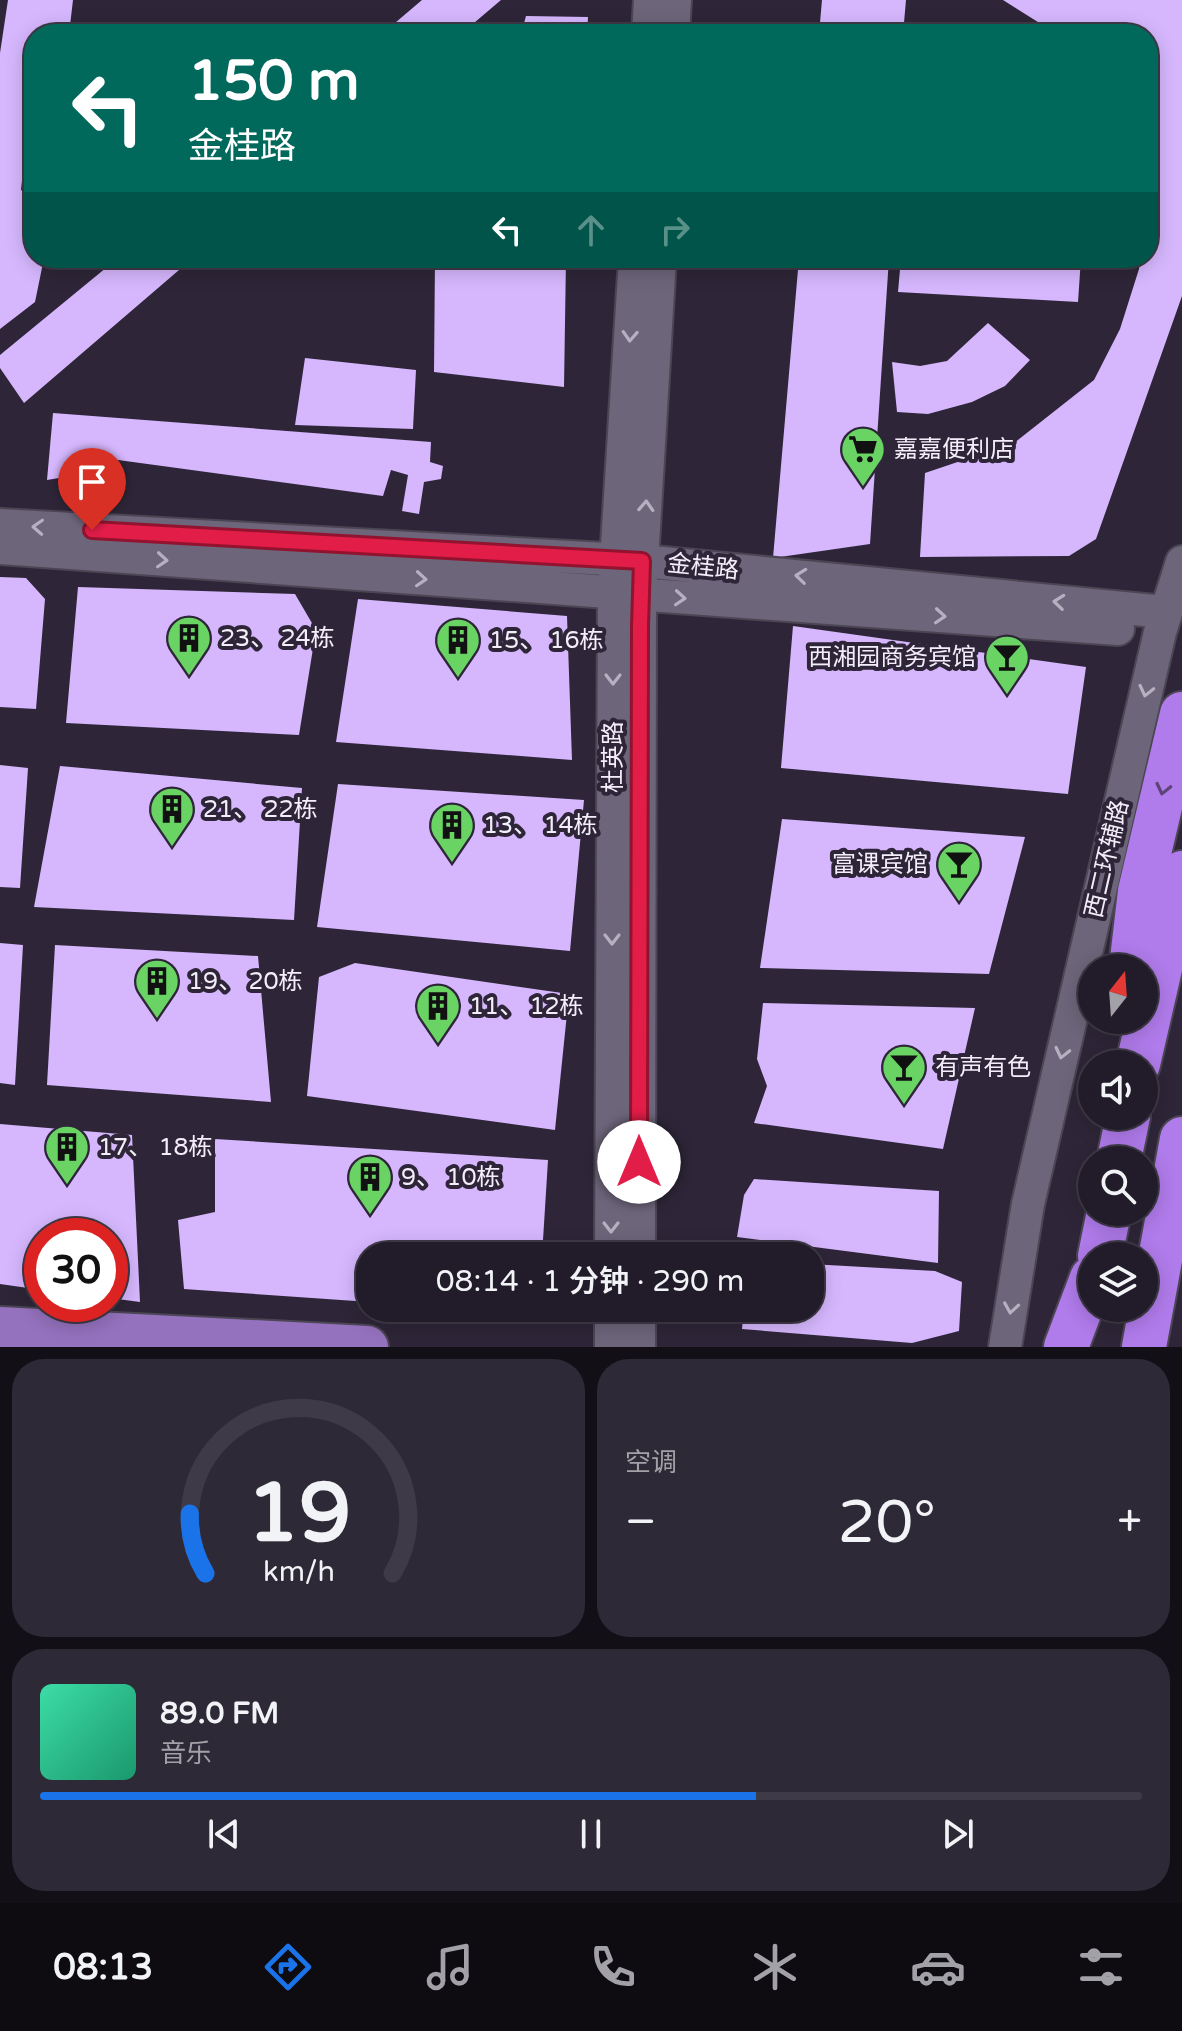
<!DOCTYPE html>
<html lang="zh">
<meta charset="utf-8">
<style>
:root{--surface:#221c2a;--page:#2e2936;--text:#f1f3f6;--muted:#a2a1a8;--line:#3f3a47;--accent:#1a73e8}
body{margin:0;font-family:"Varela Round","Noto Sans SC",sans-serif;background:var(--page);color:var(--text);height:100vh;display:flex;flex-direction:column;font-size:30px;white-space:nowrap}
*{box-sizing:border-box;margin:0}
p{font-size:26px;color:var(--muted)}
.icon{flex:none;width:44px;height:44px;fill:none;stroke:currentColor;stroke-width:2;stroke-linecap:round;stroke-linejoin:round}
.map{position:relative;height:1347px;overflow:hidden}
.drawer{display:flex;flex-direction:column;gap:12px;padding:12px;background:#130f17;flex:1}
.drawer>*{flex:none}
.banner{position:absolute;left:24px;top:24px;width:1134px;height:244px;border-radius:32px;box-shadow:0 4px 20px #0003,0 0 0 2px var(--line);background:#00695c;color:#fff;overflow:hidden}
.needle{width:52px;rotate:17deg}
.fabs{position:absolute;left:1078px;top:954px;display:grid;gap:16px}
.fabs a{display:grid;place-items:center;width:80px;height:80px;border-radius:50%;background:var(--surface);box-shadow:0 4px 20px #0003,0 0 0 2px var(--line);font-size:40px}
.speed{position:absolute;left:24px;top:1218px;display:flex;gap:16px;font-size:40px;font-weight:700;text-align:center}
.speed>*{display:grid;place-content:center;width:104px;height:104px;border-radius:50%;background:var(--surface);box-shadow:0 4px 20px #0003,0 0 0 2px var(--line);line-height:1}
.speed .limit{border:12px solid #d22;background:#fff;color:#111}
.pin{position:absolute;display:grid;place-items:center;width:68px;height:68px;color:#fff;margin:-82px -34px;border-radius:50% 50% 50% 0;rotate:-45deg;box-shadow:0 0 8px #0007}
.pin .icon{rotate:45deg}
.me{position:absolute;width:88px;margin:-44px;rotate:0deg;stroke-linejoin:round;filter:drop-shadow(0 0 6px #0008)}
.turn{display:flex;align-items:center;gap:28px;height:168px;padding:0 32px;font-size:36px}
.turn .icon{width:104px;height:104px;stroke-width:2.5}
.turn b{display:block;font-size:56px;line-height:68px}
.lanes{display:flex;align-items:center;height:76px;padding:0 32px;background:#0003;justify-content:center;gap:40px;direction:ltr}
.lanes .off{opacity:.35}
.big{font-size:60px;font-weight:600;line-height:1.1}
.drawer .tile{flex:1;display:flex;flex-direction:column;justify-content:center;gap:12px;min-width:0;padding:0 28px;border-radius:32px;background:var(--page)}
.drawer .dial{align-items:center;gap:0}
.dial svg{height:208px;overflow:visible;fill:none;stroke:var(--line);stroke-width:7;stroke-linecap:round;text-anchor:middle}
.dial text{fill:var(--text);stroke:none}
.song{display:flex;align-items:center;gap:24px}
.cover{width:96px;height:96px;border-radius:12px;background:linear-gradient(135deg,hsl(160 70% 55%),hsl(160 70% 35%))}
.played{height:8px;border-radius:4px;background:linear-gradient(90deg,var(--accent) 65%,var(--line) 65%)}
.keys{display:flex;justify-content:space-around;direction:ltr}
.heat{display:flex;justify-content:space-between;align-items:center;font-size:44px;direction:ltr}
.drawer .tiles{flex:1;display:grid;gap:12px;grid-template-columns:1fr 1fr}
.tile:last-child{grid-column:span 2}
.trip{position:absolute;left:356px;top:1242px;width:468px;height:80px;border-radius:32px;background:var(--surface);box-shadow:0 4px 20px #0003,0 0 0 2px var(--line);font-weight:600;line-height:80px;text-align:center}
.dock{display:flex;height:128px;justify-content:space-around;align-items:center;background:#0e0b11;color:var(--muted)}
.dock .icon{width:56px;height:56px}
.dock .selected{color:var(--accent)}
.dock b{font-size:36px;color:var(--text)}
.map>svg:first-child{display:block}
.building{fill:#d6b7fe}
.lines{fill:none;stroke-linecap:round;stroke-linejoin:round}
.minor-casing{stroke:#4b4554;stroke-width:36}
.major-casing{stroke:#4b4554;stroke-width:46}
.highway-casing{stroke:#4b4554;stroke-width:48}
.minor{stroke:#6d657a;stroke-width:32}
.major{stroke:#9572be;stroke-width:42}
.highway{stroke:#b07beb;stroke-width:44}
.oneway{stroke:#b7b0c0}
.oneway2{stroke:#5c4477}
.route-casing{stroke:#92132f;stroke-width:20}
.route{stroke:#e11d48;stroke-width:14}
.labels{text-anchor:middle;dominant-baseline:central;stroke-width:8;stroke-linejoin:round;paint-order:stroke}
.poi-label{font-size:24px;fill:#f3eefa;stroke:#2e2638;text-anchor:start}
.street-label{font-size:24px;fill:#f3eefa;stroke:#2e2638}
</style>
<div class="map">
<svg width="1182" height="1347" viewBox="0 0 1182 1347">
<rect width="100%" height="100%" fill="#2e2638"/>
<!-- building -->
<path class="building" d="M8,0H73L69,34H34V119L28,123L21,190L34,198V258H44L35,302L0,329V53Z
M422,0H501L461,34H382Z
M822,0H906L903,34H819Z
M1003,0H1182V296L1096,539L1069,556L920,557L925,473L1014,443L1094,380L1120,329L1139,269L1140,258H1148V34H1057Z
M526,16L588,17L587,34H521Z
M928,24L958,33V34H921Z
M118,258H193L24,403L0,368V355Z
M435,258H566L564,387L434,372Z
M799,258H889L870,544L773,558Z
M901,258H1081L1078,302L898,292Z
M988,323L1030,360L1005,386L972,402L928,414L897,412L892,362L920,366L947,361Z
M305,358L416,370L413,429L295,425Z
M53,413L431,442L430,462L443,466L441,479L424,482L419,514L402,511L408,475L391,470L383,496L74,454L71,476L47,480Z
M0,577L26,578L45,599L36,709L0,707Z
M78,587L295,594L316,630L299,735L66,723Z
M358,599L567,616L572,760L336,742Z
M793,626L1086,667L1068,794L781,768Z
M0,765L28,768L20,888L0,887Z
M60,766L302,788L294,920L34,907Z
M338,784L584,800L570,951L317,927Z
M782,819L1025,837L989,974L760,968Z
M0,943L23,945L15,1085L0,1083Z
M55,945L258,956L271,1102L47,1085Z
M355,963L569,994L555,1130L307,1096L319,977Z
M763,1003L975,1008L943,1149L754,1123L767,1086L757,1059Z
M0,1124L132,1135L140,1302L110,1298V1236H42V1290L0,1284Z
M215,1139L548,1160L542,1256H370V1302L184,1289L178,1220L215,1212Z
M754,1179L939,1191L938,1263L737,1237L744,1195Z
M810,1264L935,1271L962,1282L959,1331L912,1343L742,1329L744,1308H810Z
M494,1308H539L538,1313L493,1310Z"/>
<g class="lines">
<!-- minor casing -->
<g class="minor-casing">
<path id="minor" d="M648,34L650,0
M673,34L675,0
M0,525L642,561L1165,612
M0,548L1118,629
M611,1256L614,593L635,258
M639,1256L640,595L660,258
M611,1347V1308
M639,1347V1308
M1005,1347L1028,1204L1160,632L1182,562"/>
</g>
<!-- major casing -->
<g class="major-casing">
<path id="major" d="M0,1328L367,1347"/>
</g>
<!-- highway casing -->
<g class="highway-casing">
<path id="highway" d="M1131,968L1140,891L1182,714
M1138,1064L1182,873
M1119,1160L1128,1116
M1100,1256L1109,1212
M1066,1347L1092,1278
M1144,1347L1182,1139"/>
</g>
<!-- minor -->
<use href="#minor" class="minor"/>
<!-- major -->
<use href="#major" class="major"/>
<!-- highway -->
<use href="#highway" class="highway"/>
</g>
<!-- one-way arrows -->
<defs><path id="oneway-chevron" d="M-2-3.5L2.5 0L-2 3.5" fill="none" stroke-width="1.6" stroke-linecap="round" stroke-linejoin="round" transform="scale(2)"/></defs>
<g class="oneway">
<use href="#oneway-chevron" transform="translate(630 336) rotate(93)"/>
<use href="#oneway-chevron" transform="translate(646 506) rotate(-87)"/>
<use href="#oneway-chevron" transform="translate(38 527) rotate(-177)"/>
<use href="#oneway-chevron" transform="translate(162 560) rotate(4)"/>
<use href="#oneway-chevron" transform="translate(801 576) rotate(-174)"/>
<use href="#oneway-chevron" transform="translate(421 579) rotate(4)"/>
<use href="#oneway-chevron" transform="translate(680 598) rotate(4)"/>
<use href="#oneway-chevron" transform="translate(1059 602) rotate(-174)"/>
<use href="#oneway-chevron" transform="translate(940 616) rotate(4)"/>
<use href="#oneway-chevron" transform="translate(613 679) rotate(90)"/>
<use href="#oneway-chevron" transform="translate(1146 691) rotate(103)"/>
<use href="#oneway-chevron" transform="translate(612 939) rotate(90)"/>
<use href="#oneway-chevron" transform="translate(1062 1053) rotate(103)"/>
<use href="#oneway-chevron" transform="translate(611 1227) rotate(90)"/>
<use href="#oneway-chevron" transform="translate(1011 1308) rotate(99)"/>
</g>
<use class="oneway2" href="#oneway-chevron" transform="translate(1163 789) rotate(103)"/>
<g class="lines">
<!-- route casing -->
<g class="route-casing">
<path id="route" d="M92,530L642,561L640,626L639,1162"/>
</g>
<!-- route -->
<use href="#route" class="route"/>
</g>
<!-- icons -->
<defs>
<g id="supermarket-pin" transform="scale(2.3)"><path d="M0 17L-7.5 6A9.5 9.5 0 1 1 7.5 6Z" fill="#69d364" stroke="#2e2638"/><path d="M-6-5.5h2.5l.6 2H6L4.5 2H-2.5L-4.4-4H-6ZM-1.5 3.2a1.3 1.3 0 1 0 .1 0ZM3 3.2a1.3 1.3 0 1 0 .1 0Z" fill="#111"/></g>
<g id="building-pin" transform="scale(2.3)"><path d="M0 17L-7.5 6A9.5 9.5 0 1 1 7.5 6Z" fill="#69d364" stroke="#2e2638"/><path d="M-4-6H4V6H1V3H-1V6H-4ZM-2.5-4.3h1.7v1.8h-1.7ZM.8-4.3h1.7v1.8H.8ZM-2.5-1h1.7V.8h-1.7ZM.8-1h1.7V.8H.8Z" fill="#111"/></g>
<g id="bar-pin" transform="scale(2.3)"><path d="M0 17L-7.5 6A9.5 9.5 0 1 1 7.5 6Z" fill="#69d364" stroke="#2e2638"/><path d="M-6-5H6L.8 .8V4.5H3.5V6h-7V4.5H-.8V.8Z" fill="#111"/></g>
</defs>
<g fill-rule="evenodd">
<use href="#supermarket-pin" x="863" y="449"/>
<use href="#building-pin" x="189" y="638"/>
<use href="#building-pin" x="458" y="640"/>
<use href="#bar-pin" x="1007" y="657"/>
<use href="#building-pin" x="172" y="809"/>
<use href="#building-pin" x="452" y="825"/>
<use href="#bar-pin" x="959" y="864"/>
<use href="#building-pin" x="157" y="981"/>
<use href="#building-pin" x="438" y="1006"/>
<use href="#bar-pin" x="904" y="1067"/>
<use href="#building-pin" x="67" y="1147"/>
<use href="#building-pin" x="370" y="1177"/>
</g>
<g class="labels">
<!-- poi labels -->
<g class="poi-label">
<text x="894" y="449">嘉嘉便利店</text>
<text x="220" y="638">23、 24栋</text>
<text x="489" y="640">15、 16栋</text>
<text x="976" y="657" text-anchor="end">西湘园商务宾馆</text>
<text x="203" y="809">21、 22栋</text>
<text x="483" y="825">13、 14栋</text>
<text x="928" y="864" text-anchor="end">富课宾馆</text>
<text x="188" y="981">19、 20栋</text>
<text x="469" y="1006">11、 12栋</text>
<text x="935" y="1067">有声有色</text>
<text x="98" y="1147">17、 18栋</text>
<text x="401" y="1177">9、 10栋</text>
</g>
<!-- street labels -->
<g class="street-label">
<text transform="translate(703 567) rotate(6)">金桂路</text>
<text transform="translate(613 757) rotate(-90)">杜英路</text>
<text transform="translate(1107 859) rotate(-77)">西二环辅路</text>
</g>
</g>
</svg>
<div class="fabs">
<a><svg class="needle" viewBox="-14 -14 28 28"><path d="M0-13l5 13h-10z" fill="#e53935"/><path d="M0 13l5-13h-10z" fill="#a2a1a8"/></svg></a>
<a><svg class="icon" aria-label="sound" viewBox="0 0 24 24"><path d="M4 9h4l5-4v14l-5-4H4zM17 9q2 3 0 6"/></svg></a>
<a><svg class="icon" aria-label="search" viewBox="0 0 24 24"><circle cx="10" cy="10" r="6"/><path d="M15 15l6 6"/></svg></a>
<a><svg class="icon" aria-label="layers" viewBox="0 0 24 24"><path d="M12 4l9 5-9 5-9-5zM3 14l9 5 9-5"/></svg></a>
</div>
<div class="speed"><div class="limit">30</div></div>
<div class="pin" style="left:92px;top:530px;background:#d93025"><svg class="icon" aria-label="arrive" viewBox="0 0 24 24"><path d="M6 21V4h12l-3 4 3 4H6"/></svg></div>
<svg class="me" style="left:639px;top:1162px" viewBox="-20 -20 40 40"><circle r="19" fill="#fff"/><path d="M0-13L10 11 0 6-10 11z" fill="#e11d48"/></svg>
<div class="trip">08:14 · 1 分钟 · 290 m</div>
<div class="banner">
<div class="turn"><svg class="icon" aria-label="left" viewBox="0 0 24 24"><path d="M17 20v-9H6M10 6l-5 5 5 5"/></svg><div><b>150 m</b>金桂路</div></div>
<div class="lanes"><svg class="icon" aria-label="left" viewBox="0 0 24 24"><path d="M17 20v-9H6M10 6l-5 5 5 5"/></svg><svg class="icon off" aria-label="ahead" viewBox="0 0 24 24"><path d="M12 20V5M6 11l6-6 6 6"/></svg><svg class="icon off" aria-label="right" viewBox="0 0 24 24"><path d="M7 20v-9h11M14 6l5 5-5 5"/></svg></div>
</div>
</div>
<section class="drawer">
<div class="tiles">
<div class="tile dial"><svg viewBox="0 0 100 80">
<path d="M14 69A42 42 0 1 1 86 69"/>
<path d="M14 69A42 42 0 0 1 8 46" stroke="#1a73e8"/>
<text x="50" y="56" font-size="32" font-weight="700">19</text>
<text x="50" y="72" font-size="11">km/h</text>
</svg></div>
<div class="tile"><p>空调</p>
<div class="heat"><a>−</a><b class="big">20°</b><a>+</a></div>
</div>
<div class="tile">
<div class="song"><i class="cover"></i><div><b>89.0 FM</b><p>音乐</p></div></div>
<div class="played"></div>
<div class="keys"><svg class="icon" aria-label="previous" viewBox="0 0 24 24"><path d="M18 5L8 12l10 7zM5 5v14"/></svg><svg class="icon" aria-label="pause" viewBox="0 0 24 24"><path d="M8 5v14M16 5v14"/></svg><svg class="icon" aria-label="next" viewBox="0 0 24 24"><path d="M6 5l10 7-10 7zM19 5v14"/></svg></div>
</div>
</div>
</section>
<nav class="dock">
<b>08:13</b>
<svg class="icon selected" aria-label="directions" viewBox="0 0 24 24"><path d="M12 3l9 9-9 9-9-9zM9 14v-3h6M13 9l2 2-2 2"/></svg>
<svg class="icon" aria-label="music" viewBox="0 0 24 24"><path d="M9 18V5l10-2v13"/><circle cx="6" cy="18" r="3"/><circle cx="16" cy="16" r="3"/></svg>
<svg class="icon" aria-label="phone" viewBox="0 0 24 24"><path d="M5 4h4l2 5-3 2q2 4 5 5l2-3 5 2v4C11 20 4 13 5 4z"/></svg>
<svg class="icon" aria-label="climate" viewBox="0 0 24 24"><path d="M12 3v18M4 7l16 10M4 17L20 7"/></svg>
<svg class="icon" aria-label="car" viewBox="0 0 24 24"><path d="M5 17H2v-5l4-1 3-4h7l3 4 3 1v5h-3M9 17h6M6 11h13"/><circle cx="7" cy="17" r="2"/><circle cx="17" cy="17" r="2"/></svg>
<svg class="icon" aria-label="filters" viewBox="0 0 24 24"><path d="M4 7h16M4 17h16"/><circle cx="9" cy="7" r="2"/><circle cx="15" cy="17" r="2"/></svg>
</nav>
